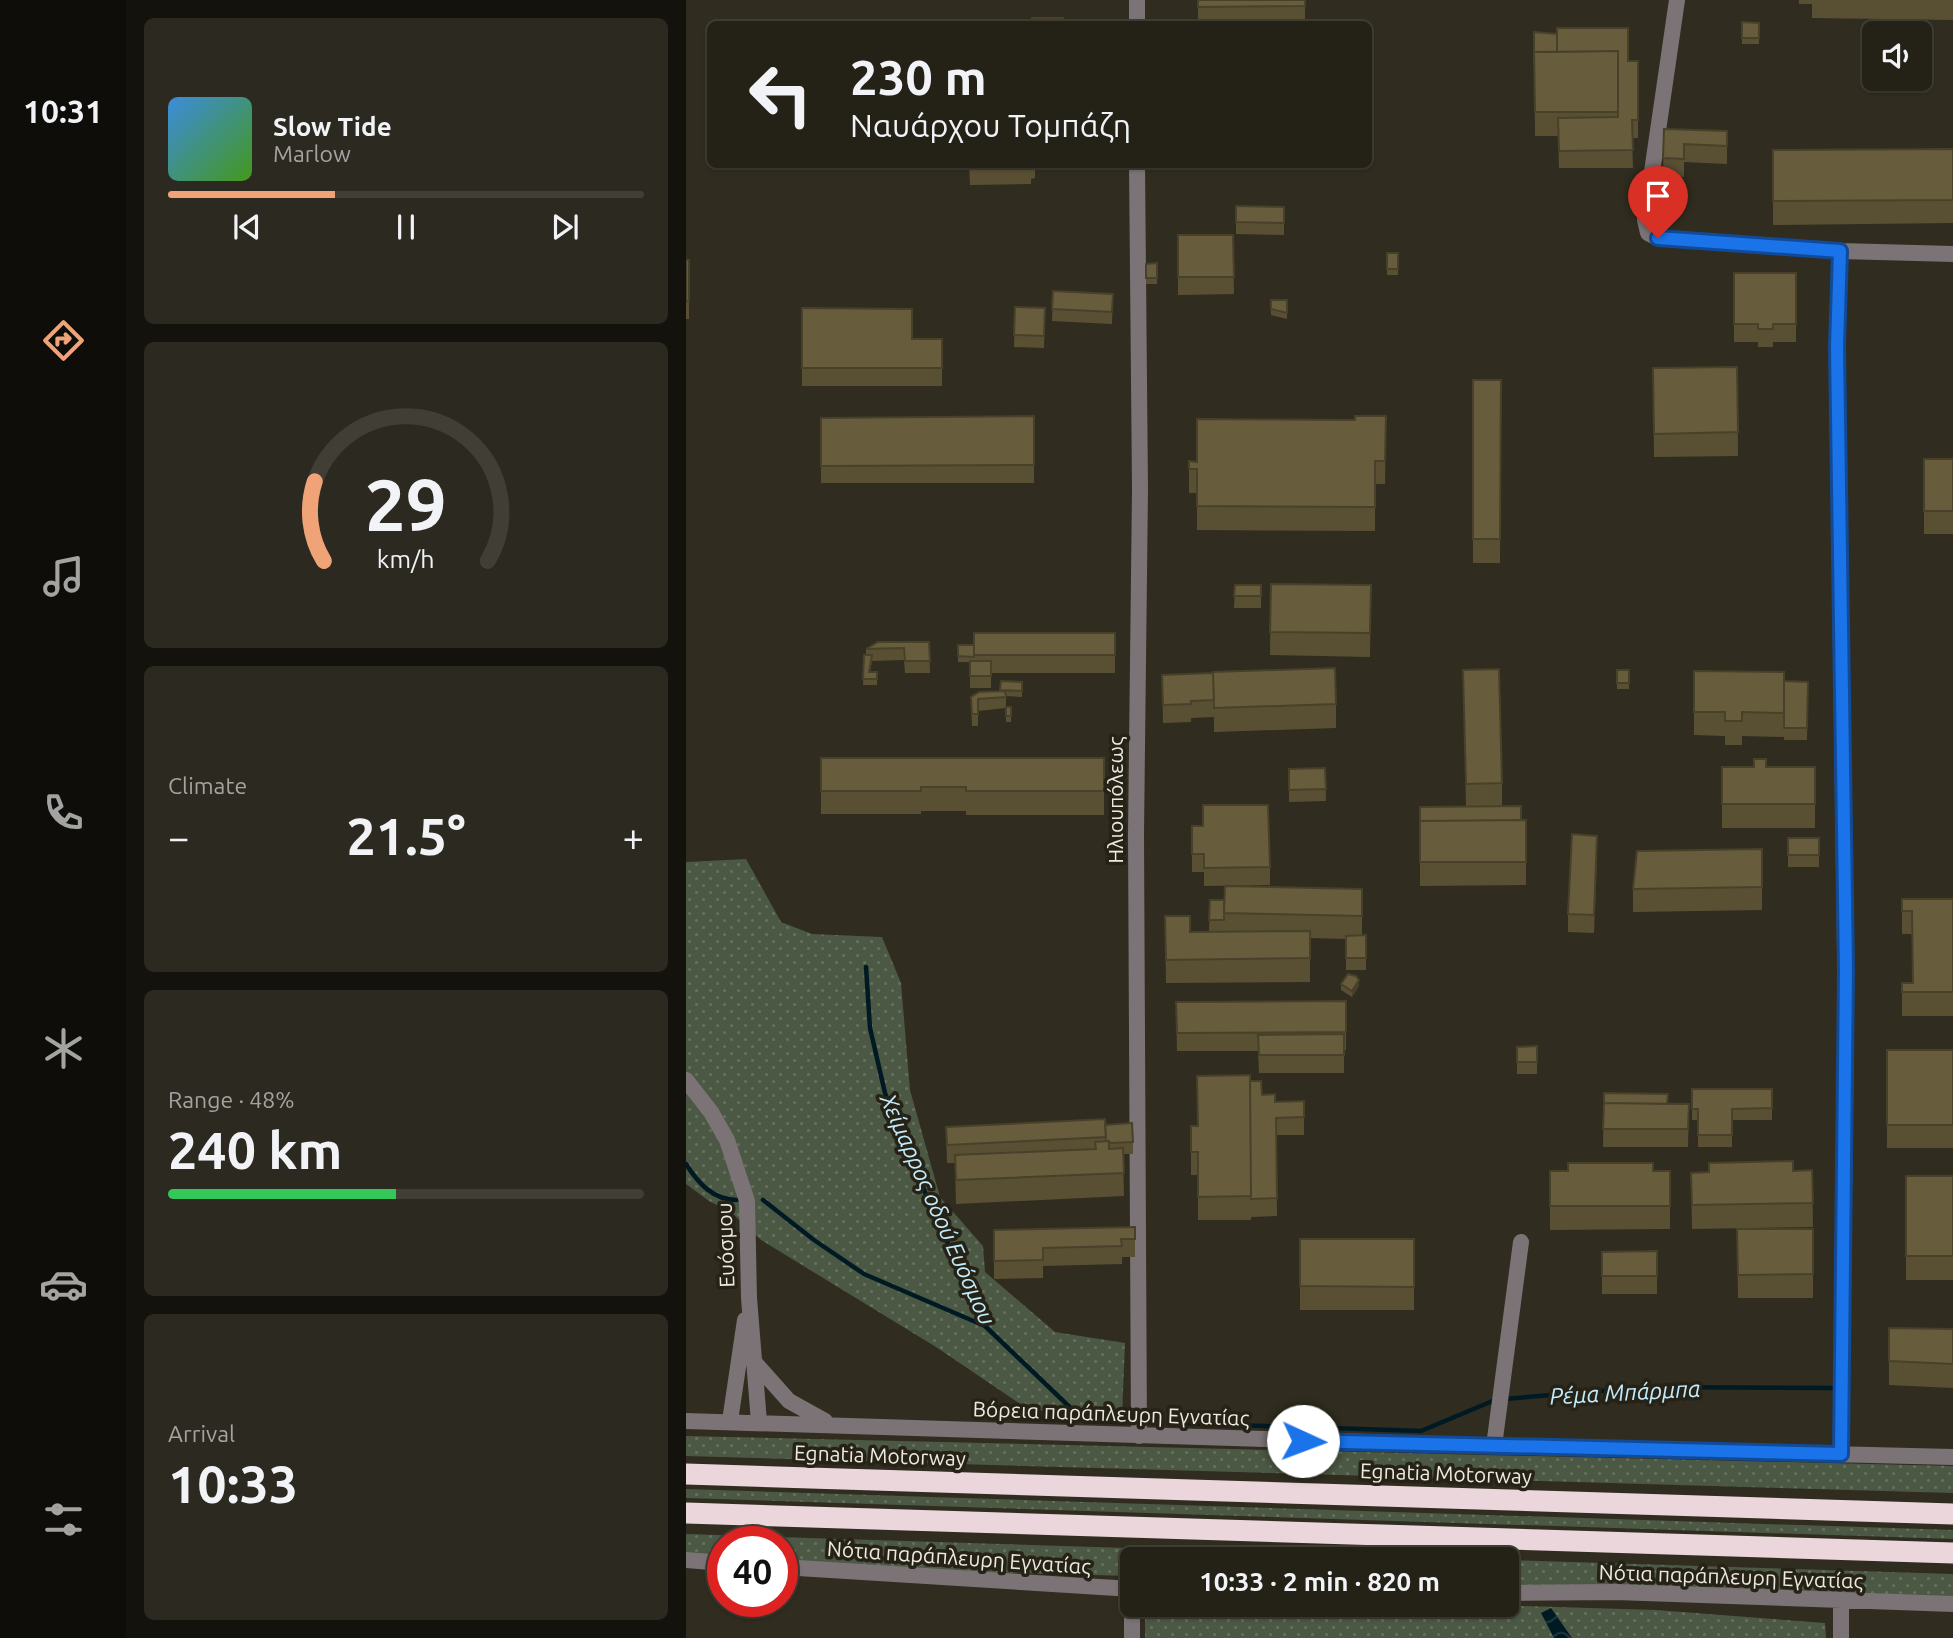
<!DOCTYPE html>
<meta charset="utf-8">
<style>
:root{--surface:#242117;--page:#2c2920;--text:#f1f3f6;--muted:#a3a3a1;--line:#413e36;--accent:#efa376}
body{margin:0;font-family:Ubuntu,sans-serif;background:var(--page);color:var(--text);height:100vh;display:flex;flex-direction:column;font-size:26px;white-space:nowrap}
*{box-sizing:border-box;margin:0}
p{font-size:23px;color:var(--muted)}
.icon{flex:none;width:38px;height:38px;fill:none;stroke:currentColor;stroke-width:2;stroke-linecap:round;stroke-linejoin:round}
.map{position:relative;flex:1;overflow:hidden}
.sheet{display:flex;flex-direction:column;gap:18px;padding:18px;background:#14120d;width:560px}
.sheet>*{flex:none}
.guide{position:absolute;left:21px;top:21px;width:665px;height:147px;border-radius:10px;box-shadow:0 2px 5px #0004,0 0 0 2px var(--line);background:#242117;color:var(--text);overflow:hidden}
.buttons{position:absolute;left:1176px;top:21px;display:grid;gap:14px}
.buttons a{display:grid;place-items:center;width:70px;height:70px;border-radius:10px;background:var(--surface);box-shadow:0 2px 5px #0004,0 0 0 2px var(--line);font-size:35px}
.speed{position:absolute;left:21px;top:1526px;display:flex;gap:14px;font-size:35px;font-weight:700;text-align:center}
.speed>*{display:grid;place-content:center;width:91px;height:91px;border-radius:50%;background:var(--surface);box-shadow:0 2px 5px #0004,0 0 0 2px var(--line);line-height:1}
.speed .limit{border:10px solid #d22;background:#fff;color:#111}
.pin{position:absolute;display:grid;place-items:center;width:60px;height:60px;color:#fff;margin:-72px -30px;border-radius:50% 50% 50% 0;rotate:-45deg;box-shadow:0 0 7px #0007}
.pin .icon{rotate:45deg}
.me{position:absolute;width:77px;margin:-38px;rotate:92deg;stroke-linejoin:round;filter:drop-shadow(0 0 5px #0008)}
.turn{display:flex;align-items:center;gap:24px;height:147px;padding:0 28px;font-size:32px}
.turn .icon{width:91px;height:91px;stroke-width:2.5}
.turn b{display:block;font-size:49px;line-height:60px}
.big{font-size:52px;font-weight:700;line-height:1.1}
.sheet .card{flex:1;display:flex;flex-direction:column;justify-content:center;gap:10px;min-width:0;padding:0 24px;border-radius:10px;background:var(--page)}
.sheet .dial{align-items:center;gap:0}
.dial svg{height:182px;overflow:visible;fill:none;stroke:var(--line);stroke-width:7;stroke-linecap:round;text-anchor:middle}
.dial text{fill:var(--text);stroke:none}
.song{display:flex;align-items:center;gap:21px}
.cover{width:84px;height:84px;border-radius:10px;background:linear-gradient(135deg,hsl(210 70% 55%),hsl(100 70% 35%))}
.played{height:7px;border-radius:4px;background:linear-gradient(90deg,var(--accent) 35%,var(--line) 35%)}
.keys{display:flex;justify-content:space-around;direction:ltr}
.heat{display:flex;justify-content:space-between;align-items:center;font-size:38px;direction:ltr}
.charge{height:10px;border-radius:5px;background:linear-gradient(90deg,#34c759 48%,var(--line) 0)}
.trip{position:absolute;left:434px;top:1547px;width:399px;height:70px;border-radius:10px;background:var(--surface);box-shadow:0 2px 5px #0004,0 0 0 2px var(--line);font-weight:700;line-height:70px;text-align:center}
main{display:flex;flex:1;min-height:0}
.tab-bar{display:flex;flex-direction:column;width:126px;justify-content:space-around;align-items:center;background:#0e0d09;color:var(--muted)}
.tab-bar .icon{width:49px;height:49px}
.tab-bar .selected{color:var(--accent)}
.tab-bar b{font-size:32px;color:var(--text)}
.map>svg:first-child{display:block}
.grass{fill:url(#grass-dots)}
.water{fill:url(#water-waves)}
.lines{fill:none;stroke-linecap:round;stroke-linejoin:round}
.stream{stroke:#001a24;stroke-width:4.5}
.minor{stroke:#7b7375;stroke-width:16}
.highway{stroke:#ebd7db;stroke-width:21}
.wall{fill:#595034}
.shaded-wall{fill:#48412a}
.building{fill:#675d3c;stroke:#48412a;stroke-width:2}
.route-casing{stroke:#114b97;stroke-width:18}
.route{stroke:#1a73e8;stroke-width:12}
.labels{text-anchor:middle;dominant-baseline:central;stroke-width:7;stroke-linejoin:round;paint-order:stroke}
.street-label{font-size:21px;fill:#ebe9e1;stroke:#262216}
.water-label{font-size:23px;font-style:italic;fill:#c2ebfc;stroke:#262216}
</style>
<main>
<nav class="tab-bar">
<b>10:31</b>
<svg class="icon selected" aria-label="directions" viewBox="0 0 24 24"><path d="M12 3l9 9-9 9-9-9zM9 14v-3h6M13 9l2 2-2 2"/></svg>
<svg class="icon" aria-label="music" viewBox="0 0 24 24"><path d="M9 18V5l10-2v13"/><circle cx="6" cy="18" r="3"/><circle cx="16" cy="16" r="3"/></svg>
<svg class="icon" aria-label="phone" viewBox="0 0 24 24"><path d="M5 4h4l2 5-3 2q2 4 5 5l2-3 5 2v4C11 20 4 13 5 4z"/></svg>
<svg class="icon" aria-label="climate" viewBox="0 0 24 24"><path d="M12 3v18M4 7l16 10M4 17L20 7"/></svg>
<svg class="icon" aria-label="car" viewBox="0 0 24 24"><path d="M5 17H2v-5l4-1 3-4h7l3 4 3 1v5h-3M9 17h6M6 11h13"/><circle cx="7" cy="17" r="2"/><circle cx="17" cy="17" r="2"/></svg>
<svg class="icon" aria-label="filters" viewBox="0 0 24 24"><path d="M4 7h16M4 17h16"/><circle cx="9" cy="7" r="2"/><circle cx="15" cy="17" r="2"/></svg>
</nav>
<section class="sheet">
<div class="card">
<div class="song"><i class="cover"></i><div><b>Slow Tide</b><p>Marlow</p></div></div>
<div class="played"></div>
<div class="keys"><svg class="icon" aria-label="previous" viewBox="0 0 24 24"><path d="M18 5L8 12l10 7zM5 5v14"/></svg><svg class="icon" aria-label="pause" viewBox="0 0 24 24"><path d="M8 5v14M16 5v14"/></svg><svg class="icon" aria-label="next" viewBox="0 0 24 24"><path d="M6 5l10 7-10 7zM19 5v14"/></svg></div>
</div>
<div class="card dial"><svg viewBox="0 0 100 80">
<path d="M14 69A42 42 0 1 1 86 69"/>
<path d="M14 69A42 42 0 0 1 10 34" stroke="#efa376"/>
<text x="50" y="56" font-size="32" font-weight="700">29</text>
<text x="50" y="72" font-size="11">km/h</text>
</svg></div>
<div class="card"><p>Climate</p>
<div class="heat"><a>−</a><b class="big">21.5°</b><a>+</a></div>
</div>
<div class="card"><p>Range · 48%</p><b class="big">240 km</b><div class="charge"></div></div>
<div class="card"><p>Arrival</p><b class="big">10:33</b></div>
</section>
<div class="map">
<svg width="1267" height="1638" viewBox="0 0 1267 1638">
<defs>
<pattern id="grass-dots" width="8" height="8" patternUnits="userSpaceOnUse" patternTransform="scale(1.75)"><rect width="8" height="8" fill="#4b5843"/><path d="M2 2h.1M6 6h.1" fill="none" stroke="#65705e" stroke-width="1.8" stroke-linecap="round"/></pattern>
<pattern id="water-waves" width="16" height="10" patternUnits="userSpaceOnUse" patternTransform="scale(1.75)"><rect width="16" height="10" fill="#001a24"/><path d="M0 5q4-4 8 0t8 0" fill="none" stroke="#253b44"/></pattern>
</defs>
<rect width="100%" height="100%" fill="#302c1f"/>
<!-- grass -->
<path class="grass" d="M60,859L95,922L126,934L196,937L215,983L224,1090L254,1197L297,1246L299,1272L369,1332L439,1343L436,1415L343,1410L250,1347L75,1240L46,1213L23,1201L0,1184V862Z
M0,1436L1267,1466V1493L0,1456Z
M0,1489L1267,1530V1539L0,1498Z
M0,1534L793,1559H446V1576L96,1567V1542H37V1566L0,1561Z
M821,1560L1267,1574V1600L821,1587Z
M459,1605H800L970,1610L1139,1623L1140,1638H459Z"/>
<!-- water -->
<path class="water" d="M865,1608L886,1638H868L855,1613Z"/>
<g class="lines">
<!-- stream -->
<path class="stream" d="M180,967L184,1028L199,1093L241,1197L299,1326L393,1416L427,1422
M0,1164C12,1183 27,1200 51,1200
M77,1200L128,1240L178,1274L299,1326
M818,1399L962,1387L1150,1388
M488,1423L735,1431L809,1400"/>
<!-- minor -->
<path class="minor" d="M991,0L959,220L962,233L972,238L1154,251L1267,254
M451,24V0
M451,164L454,489L450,834L453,1436
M1154,251L1151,347L1160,1025L1155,1454
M0,1080L25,1112L41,1140L61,1201L63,1298L73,1422
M69,1363L103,1401L139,1421
M0,1421L808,1446L1267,1457
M44,1421L59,1320
M808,1446L835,1242
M0,1560L37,1563
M96,1567L446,1589
M446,1589V1638
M821,1593L930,1592L1267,1604
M1155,1600V1638"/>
<!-- highway -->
<path class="highway" d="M0,1474L1267,1514
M0,1513L1267,1553"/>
</g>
<!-- wall -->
<path class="wall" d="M512,0H619V24H512Z
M1113,0H1267V20L1126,18V4H1113Z
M1056,22L1073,23V44H1056Z
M848,32L942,61H952V138H946L947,168H873L872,136H849Z
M978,129L1041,131V164L998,162V177L977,176Z
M1267,149V223L1087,225V150Z
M283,164H349V178L345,179V184L284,185Z
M966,204L979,205L978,225L965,224Z
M550,206L598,207V235L550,234Z
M492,235H547L548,294L492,295Z
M701,253H712V275H701Z
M0,260H3V319H0Z
M471,263V284H460V264Z
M1048,273H1110V342H1087V347H1072V342H1048Z
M367,291L427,294L426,324L366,321Z
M585,300H601V319L585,315Z
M329,307L359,308L358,348L328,347Z
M116,308L226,339H256V386H116Z
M1051,367L1052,456L968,457L967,368Z
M787,380H815L814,563H787Z
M348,416V483H135V418Z
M700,416L699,484H689V531L511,530V493H503V461L511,462L669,420Z
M1238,459H1267V534H1238Z
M585,584L685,585L684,657L584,655Z
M549,585H575V608H548Z
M429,633V673H305V688H284V662H272V645H288Z
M243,642L244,673H219L218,660L186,661L184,672H191V685H177L178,655H180V649Z
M777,670L816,783V807L835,820H840V885L734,886V807H780Z
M931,670H943V689H931Z
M1008,671L1098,681L1122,682L1121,740H1098V737L1056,736V745H1039V736L1008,735Z
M476,675L650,704V728L528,732V717L505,718V722L477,723Z
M315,681L336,682V697L320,696V707H325V722H320V708L292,711V726H286L285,697L314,691Z
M135,758H418V815H280V811H235V814H135Z
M1036,767H1129V828H1036Z
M639,768L640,801L603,802V769Z
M506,826L584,867V885L518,886V872H506Z
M1102,838H1133V867H1102Z
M1076,849V910L947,912V889Z
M911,854L908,933L882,932V914Z
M676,889V935H680V970H660V939L624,938V982L480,983L479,916L504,932H523L524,900H538Z
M1216,899H1267V1016H1216V983H1227L1226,934H1216Z
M655,984L673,986L666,997L655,990Z
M660,1001V1050H658V1073H573L572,1051H491L490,1002Z
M851,1046V1074H831V1047Z
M1201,1050H1267V1148H1201Z
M564,1081L576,1095L589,1102L618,1101V1135H590L591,1216L565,1217V1215V1220H512V1175H505V1126H512Z
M1006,1089H1086V1120H1046V1147H1012V1120H1006Z
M918,1093L981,1104H1003L1002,1147H917Z
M419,1125L447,1142V1154H437L438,1196L270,1204L269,1163H261L260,1127Z
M1126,1170L1127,1227L1006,1229L1005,1173Z
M864,1171H984V1229L864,1230Z
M1220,1176H1267V1280H1220Z
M449,1227V1257H436V1264L357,1266V1278L308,1279V1230Z
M1051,1229H1127V1298H1052Z
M614,1239H728V1310H614Z
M971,1251V1294H916V1252Z
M1203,1328L1267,1329V1388L1203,1385Z"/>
<!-- shaded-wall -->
<path class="shaded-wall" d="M911,836V854L908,933V915Z
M673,980V986L666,997V991Z"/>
<!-- building -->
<path class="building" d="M512,0H619V6L512,7Z
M346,18H377L376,24H345Z
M1056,22L1073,23V38H1056Z
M871,28H942V61H952V120H946L947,150L873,151L872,118L932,117V51L871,52Z
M848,32L871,34V52H848V63Z
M932,51V112H849L848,52Z
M978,129L1041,131V146L998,144V159L977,158Z
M1267,149V200L1087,201V150Z
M284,164H345V167H284Z
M966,204L979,205L978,219L965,218Z
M550,206L598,207V223L550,222Z
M492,235H547L548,277H492Z
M701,253H712V269H701Z
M0,260H3V301H0Z
M471,263V278H460V264Z
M1048,273H1110V324H1087V329H1072V324H1048Z
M367,291L427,294L426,312L366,309Z
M585,300H601V313L585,309Z
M329,307L359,308L358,336L328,335Z
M116,308L226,309V339H256V368H116Z
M1051,367L1052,432L968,434L967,368Z
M787,380H815L814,539H787Z
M348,416V465L135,466V418Z
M669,416H700L699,461H689V507L511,506V469H503V461L511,462V419L669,420Z
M1238,459H1267V511H1238Z
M585,584L685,585L684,633L584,632Z
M549,585H575V596H548Z
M288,633H429V655H288Z
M192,642H243L244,661H219L218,648L180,649Z
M272,645H288V657L272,656Z
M178,655H186L183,672H191V679H177Z
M284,661H305V676H284Z
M649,668L650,704L528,708L527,672Z
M813,669L816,783L780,784L777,670Z
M931,670H943V683H931Z
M1008,671L1098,672V713L1056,712V721H1039V712H1008Z
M527,673L528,700L505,701V704L477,705L476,675Z
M315,681L336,682V691L314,690Z
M1098,681L1122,682L1121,728H1098Z
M319,691L320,697L292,699V714H286L285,697L293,692Z
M320,707H325V716H320Z
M135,758H418V791H280V787H235V791H135Z
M1068,759H1080V767H1129V804H1036V767H1068Z
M639,768L640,789L603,790V769Z
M517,805H582L584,867L518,868V854H506V826H517Z
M835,806V820L734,821V826V807Z
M840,820V862H734V821Z
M886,834L911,836L908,915L882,914Z
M1102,838H1133V855H1102Z
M1076,849V887L947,889L951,851Z
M539,886L676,889V916L538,913Z
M1216,899H1267V992H1216V983H1227L1226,911H1216Z
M524,900H538V920H523Z
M479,916H504V932L624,931V958L480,960Z
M680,935V958H660V936Z
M662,974L670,976L673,980L666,991L655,984Z
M660,1001V1032L491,1033L490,1002Z
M658,1034V1055H573L572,1035Z
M851,1046V1062H831V1047Z
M1201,1050H1267V1125H1201Z
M564,1075L565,1196L512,1197V1152H505V1126H512L511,1076Z
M564,1081H575L576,1095L589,1094V1102L618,1101V1117L590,1118L591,1198L565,1199Z
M1006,1089H1086V1108L1046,1109V1135H1012V1109H1006Z
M918,1093L982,1094L981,1104L918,1103V1105Z
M918,1103L1003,1104L1002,1129H917Z
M419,1119L420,1137L261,1145L260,1127Z
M446,1123L447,1142L423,1143V1141H420L419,1125Z
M423,1141V1149L437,1148L438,1173L270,1180L269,1155L410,1149L409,1142Z
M1107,1161V1171L1126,1170L1127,1203L1006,1205L1005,1173L1023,1172V1163Z
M882,1163H967V1171H984V1206H864V1171H882Z
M1220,1176H1267V1256H1220Z
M449,1227V1239H435L436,1246L357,1248V1260L308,1261V1230Z
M1051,1229H1127V1274L1052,1275Z
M614,1239H728V1287L614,1286Z
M971,1251V1276H916V1252Z
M1203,1328L1267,1329V1364L1203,1361Z"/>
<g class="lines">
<!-- route casing -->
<g class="route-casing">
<path id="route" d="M617,1441L1155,1454L1160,970L1151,347L1154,251L972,238"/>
</g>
<!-- route -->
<use href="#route" class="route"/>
</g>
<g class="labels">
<!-- street labels -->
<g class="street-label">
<text transform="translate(429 800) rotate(-90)">Ηλιουπόλεως</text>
<text transform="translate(39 1245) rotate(-92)">Ευόσμου</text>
<text transform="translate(425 1413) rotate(2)">Βόρεια παράπλευρη Εγνατίας</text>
<text transform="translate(194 1455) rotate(2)">Egnatia Motorway</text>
<text transform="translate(760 1473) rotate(2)">Egnatia Motorway</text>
<text transform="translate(273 1557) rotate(4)">Νότια παράπλευρη Εγνατίας</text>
<text transform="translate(1045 1576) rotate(2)">Νότια παράπλευρη Εγνατίας</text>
</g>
<!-- water labels -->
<g class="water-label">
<text transform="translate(252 1209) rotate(66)">Χείμαρρος οδού Ευόσμου</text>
<text transform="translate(939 1392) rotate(-3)">Ρέμα Μπάρμπα</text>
</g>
</g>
</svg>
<div class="buttons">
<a><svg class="icon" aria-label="sound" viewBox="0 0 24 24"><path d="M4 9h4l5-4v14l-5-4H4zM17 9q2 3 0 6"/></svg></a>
</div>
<div class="speed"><div class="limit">40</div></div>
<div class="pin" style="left:972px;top:238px;background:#d93025"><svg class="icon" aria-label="arrive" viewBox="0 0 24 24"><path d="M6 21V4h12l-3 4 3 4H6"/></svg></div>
<svg class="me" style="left:617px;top:1441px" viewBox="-20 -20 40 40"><circle r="19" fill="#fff"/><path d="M0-13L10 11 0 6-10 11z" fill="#1a73e8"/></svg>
<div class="trip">10:33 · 2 min · 820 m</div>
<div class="guide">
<div class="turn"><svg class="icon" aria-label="left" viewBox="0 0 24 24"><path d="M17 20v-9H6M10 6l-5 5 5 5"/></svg><div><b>230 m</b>Ναυάρχου Τομπάζη</div></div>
</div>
</div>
</main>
